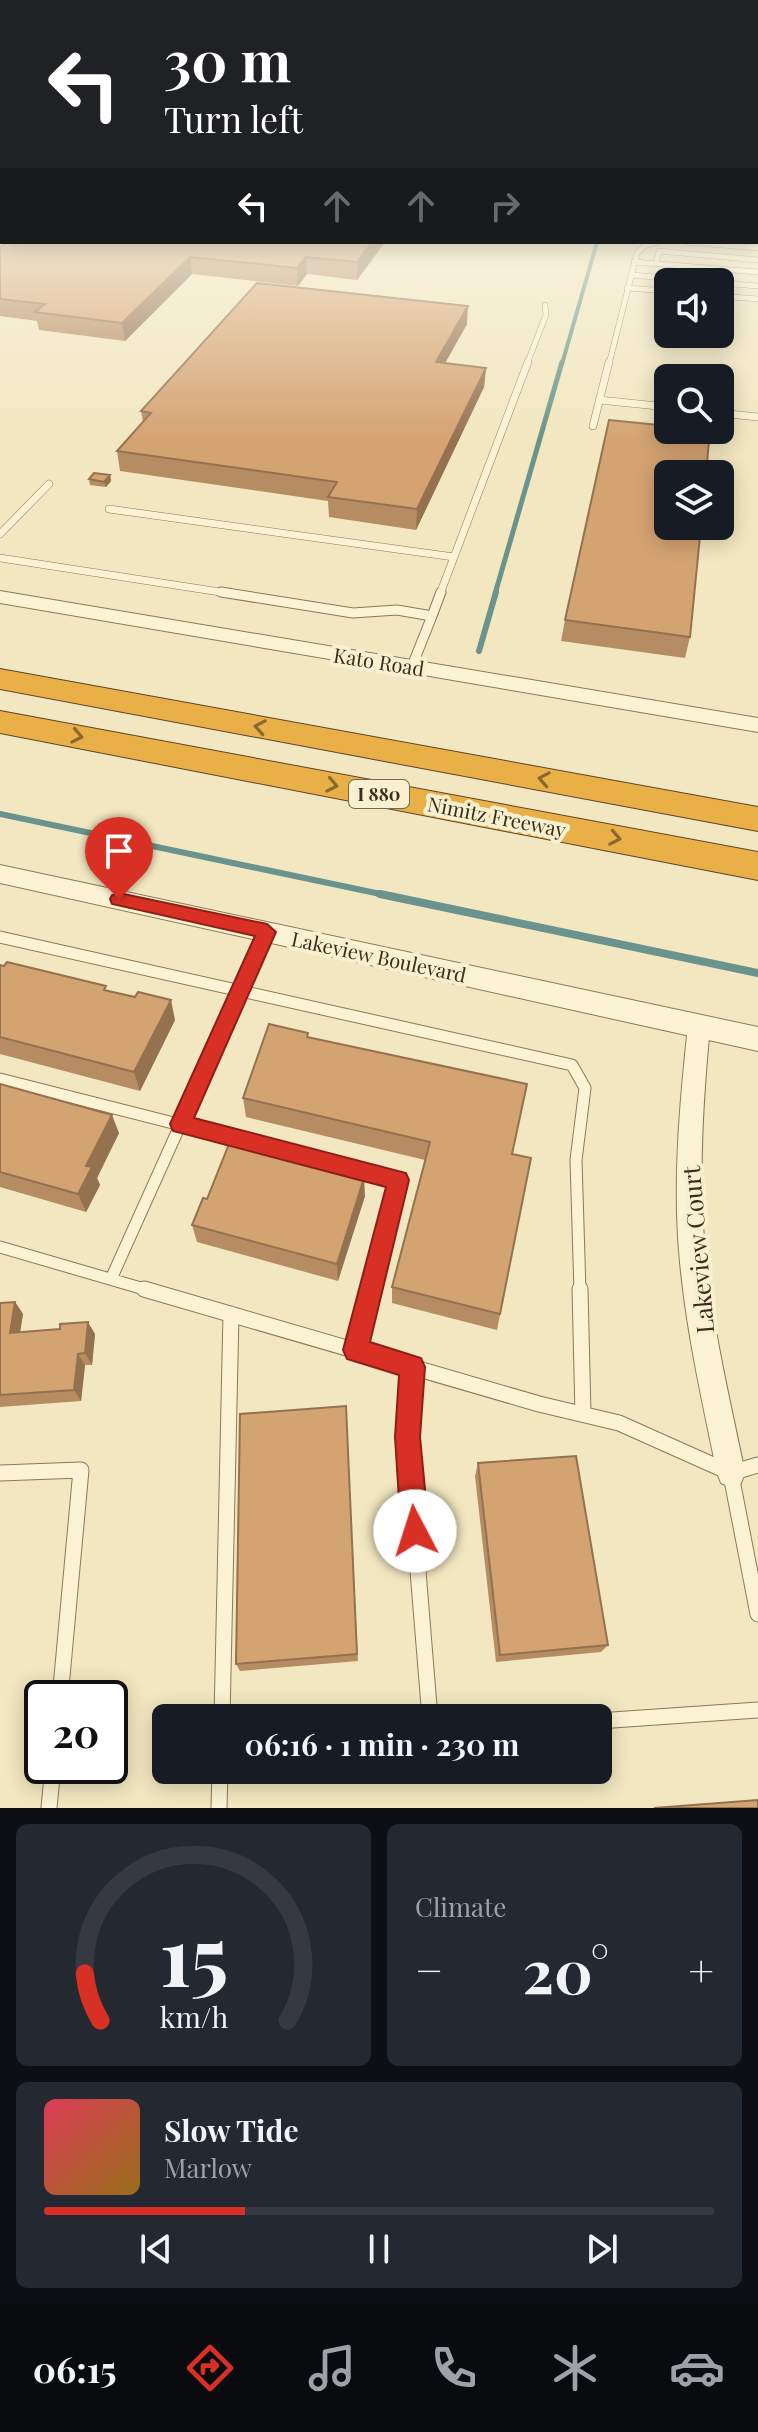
<!DOCTYPE html>
<meta charset="utf-8">
<style>
:root{--surface:#171b24;--page:#242831;--text:#f1f3f6;--muted:#9ea1a6;--line:#363941;--accent:#d93025}
body{margin:0;font-family:"Playfair Display",serif;background:var(--page);color:var(--text);height:100vh;display:flex;flex-direction:column;font-size:30px;white-space:nowrap}
*{box-sizing:border-box;margin:0}
p{font-size:26px;color:var(--muted)}
.icon{flex:none;width:44px;height:44px;fill:none;stroke:currentColor;stroke-width:2;stroke-linecap:round;stroke-linejoin:round}
.map{position:relative;height:1808px;overflow:hidden}
.panel{display:flex;flex-direction:column;gap:16px;padding:16px;background:#0d0f14;flex:1}
.panel>*{flex:none}
.banner{position:absolute;left:0px;top:0px;width:758px;height:244px;box-shadow:0 4px 20px #0003;background:#202124;color:#fff;overflow:hidden}
.fabs{position:absolute;left:654px;top:268px;display:grid;gap:16px}
.fabs a{display:grid;place-items:center;width:80px;height:80px;border-radius:12px;background:var(--surface);box-shadow:0 4px 20px #0003;font-size:40px}
.speed{position:absolute;left:24px;top:1680px;display:flex;gap:16px;font-size:40px;font-weight:700;text-align:center}
.speed>*{display:grid;place-content:center;width:104px;height:104px;border-radius:50%;background:var(--surface);box-shadow:0 4px 20px #0003;line-height:1}
.speed .limit{border:4px solid #111;border-radius:12px;background:#fff;color:#111}
.pin{position:absolute;display:grid;place-items:center;width:68px;height:68px;color:#fff;margin:-82px -34px;border-radius:50% 50% 50% 0;rotate:-45deg;box-shadow:0 0 8px #0007}
.pin .icon{rotate:45deg}
.me{position:absolute;width:88px;margin:-44px;rotate:355deg;stroke-linejoin:round;filter:drop-shadow(0 0 6px #0008)}
.turn{display:flex;align-items:center;gap:28px;height:168px;padding:0 32px;font-size:36px}
.turn .icon{width:104px;height:104px;stroke-width:2.5}
.turn b{display:block;font-size:56px;line-height:68px}
.lanes{display:flex;align-items:center;height:76px;padding:0 32px;background:#0003;justify-content:center;gap:40px;direction:ltr}
.lanes .off{opacity:.35}
.big{font-size:60px;font-weight:700;line-height:1.1}
.panel .tile{flex:1;display:flex;flex-direction:column;justify-content:center;gap:12px;min-width:0;padding:0 28px;border-radius:12px;background:var(--page)}
.panel .dial{align-items:center;gap:0}
.dial svg{height:208px;overflow:visible;fill:none;stroke:var(--line);stroke-width:7;stroke-linecap:round;text-anchor:middle}
.dial text{fill:var(--text);stroke:none}
.song{display:flex;align-items:center;gap:24px}
.cover{width:96px;height:96px;border-radius:12px;background:linear-gradient(135deg,hsl(350 70% 55%),hsl(40 70% 35%))}
.played{height:8px;border-radius:4px;background:linear-gradient(90deg,var(--accent) 30%,var(--line) 30%)}
.keys{display:flex;justify-content:space-around;direction:ltr}
.heat{display:flex;justify-content:space-between;align-items:center;font-size:44px;direction:ltr}
.panel .tiles{flex:1;display:grid;gap:16px;grid-template-columns:1fr 1fr}
.tile:last-child{grid-column:span 2}
.trip{position:absolute;left:152px;top:1704px;width:460px;height:80px;border-radius:12px;background:var(--surface);box-shadow:0 4px 20px #0003;font-weight:700;line-height:80px;text-align:center}
.tab-bar{display:flex;height:128px;justify-content:space-around;align-items:center;background:#090b0e;color:var(--muted)}
.tab-bar .icon{width:56px;height:56px}
.tab-bar .selected{color:var(--accent)}
.tab-bar b{font-size:36px;color:var(--text)}
.map>svg:first-child{display:block}
.lines{fill:none;stroke-linecap:round;stroke-linejoin:round}
.stream-far3{stroke:#69938c;stroke-width:4}
.stream-far2{stroke:#69938c;stroke-width:5}
.stream-far1{stroke:#69938c;stroke-width:6}
.stream{stroke:#69938c;stroke-width:8}
.service-far4-casing{stroke:#8d7856;stroke-width:6}
.service-far3-casing{stroke:#8d7856;stroke-width:8}
.service-far2-casing{stroke:#8d7856;stroke-width:11}
.service-far1-casing{stroke:#8d7856;stroke-width:13}
.service-casing{stroke:#8d7856;stroke-width:17}
.minor-casing{stroke:#8d7856;stroke-width:2}
.tertiary-casing{stroke:#8d7856;stroke-width:2}
.motorway-casing{stroke:#5a452b;stroke-width:2}
.service-far4{stroke:#fcf3d4;stroke-width:5}
.service-far3{stroke:#fcf3d4;stroke-width:7}
.service-far2{stroke:#fcf3d4;stroke-width:9}
.service-far1{stroke:#fcf3d4;stroke-width:11}
.service{stroke:#fcf3d4;stroke-width:15}
.minor{fill:#fcf3d4;fill-rule:evenodd}
.tertiary{fill:#fcf3d4;fill-rule:evenodd}
.motorway{fill:#eab048;fill-rule:evenodd}
.wall{fill:#b68c62}
.shaded-wall{fill:#947250}
.building{fill:#d4a372;stroke:#947250;stroke-width:2}
.oneway{stroke:#8a6830}
.route{fill:#d93025;stroke:#8d1f18;stroke-width:2}
.labels{text-anchor:middle;dominant-baseline:central;stroke-width:8;stroke-linejoin:round;paint-order:stroke}
.shield{fill:#f9f0d0;stroke:#746852;stroke-width:2}
.shield-label{font-size:18px;font-weight:bold;fill:#3b2d1c}
.street-label{font-size:20px;fill:#3b2d1c;stroke:#f9f0d0}
.near-street-label{font-size:24px;fill:#3b2d1c;stroke:#f9f0d0}
</style>
<div class="map">
<svg width="758" height="1808" viewBox="0 0 758 1808">
<rect width="100%" height="100%" fill="#f2e7c0"/>
<g class="lines">
<!-- stream-far3 -->
<path class="stream-far3" d="M562,364L597,242"/>
<!-- stream-far2 -->
<path class="stream-far2" d="M495,594L562,362"/>
<!-- stream-far1 -->
<path class="stream-far1" d="M479,651L496,592
M0,814L390,896"/>
<!-- stream -->
<path class="stream" d="M380,894L758,973"/>
<!-- service-far4 casing -->
<g class="service-far4-casing">
<path id="service-far4" d="M687,242L758,248
M634,262L758,272
M656,264L659,251L758,260
M631,275L714,282
M720,283L758,286
M627,288L668,291
M720,296L758,299
M527,364L546,315L545,305
M609,364L637,253L646,245L659,242"/>
</g>
<!-- service-far3 casing -->
<g class="service-far3-casing">
<path id="service-far3" d="M599,400L668,407
M720,413L758,417
M593,426L609,362
M109,509L454,557
M0,534L49,484
M0,558L233,594
M440,594L528,362"/>
</g>
<!-- service-far2 casing -->
<g class="service-far2-casing">
<path id="service-far2" d="M221,592L353,613L397,610L432,616L412,666
M432,616L441,592"/>
</g>
<!-- service-far1 casing -->
<g class="service-far1-casing">
<path id="service-far1" d="M0,937L572,1065L585,1088L576,1160L580,1291
M0,1079L398,1180L371,1291
M0,1247L151,1291
M111,1279L267,932"/>
</g>
<!-- service casing -->
<g class="service-casing">
<path id="service" d="M144,1289L539,1404L619,1423L731,1473L758,1465
M580,1289L583,1414
M356,1350L371,1289
M412,1367L407,1437L430,1718
M0,1473L81,1470L60,1698
M731,1475L758,1614
M222,1718L231,1314
M598,1721L758,1710
M49,1808L53,1766
M219,1808L220,1770"/>
</g>
<!-- minor casing -->
<g class="minor-casing">
<path id="minor" d="M699,1017L707,1020L710,1026C703,1101 698,1176 705,1251C712,1326 730,1400 745,1473L741,1483L731,1487L721,1483L717,1473C702,1400 685,1326 679,1251C673,1176 680,1101 688,1026L691,1020Z"/>
</g>
<!-- tertiary casing -->
<g class="tertiary-casing">
<path id="tertiary" d="M0,591L758,718V732L0,603Z
M0,865L758,1027V1051L0,883Z"/>
</g>
<!-- motorway casing -->
<g class="motorway-casing">
<path id="motorway" d="M0,669L758,807V831L0,689Z
M0,711L758,852V880L0,733Z"/>
</g>
<!-- service-far4 -->
<use href="#service-far4" class="service-far4"/>
<!-- service-far3 -->
<use href="#service-far3" class="service-far3"/>
<!-- service-far2 -->
<use href="#service-far2" class="service-far2"/>
<!-- service-far1 -->
<use href="#service-far1" class="service-far1"/>
<!-- service -->
<use href="#service" class="service"/>
<!-- minor -->
<use href="#minor" class="minor"/>
<!-- tertiary -->
<use href="#tertiary" class="tertiary"/>
<!-- motorway -->
<use href="#motorway" class="motorway"/>
</g>
<!-- wall -->
<path class="wall" d="M385,242L357,280L307,274L298,286L192,274L125,341L39,330L37,321L0,316V247Z
M467,324L445,363L486,368L484,387L416,530L329,517L328,501L120,471L117,451L143,422L141,411Z
M110,475L111,481L106,487L90,485L89,479Z
M565,620L690,637L685,658L561,641Z
M0,965L107,991L175,1020L140,1091L0,1054Z
M308,1033V1037L513,1154L531,1158L497,1330L392,1303V1287L425,1160L246,1117L243,1098Z
M0,1084L119,1133L97,1178L100,1185L86,1212L0,1187Z
M365,1196L338,1281L197,1242L192,1225L207,1199Z
M15,1302L23,1314L20,1332L95,1334L92,1365H85L81,1401L0,1407V1303Z
M346,1406L358,1661L240,1671L236,1664Z
M478,1463L608,1645L601,1652L496,1662L475,1476Z"/>
<!-- shaded-wall -->
<path class="shaded-wall" d="M372,242H385L357,280V262Z
M190,257L192,274L125,341L122,323Z
M306,257L307,274L298,286L297,268Z
M468,306L467,324L435,381L436,362Z
M486,368L484,387L416,530L417,509Z
M110,475L111,481L106,487L104,482Z
M171,1000L175,1020L140,1091L134,1072Z
M112,1115L119,1133L97,1178L100,1185L86,1212L78,1194L86,1166Z
M364,1178L365,1196L338,1281L337,1264Z
M15,1302L23,1314L18,1345L10,1333Z
M88,1322L95,1334L92,1365L85,1353Z
M78,1354L85,1365L81,1401L74,1390Z"/>
<!-- building -->
<path class="building" d="M7,242H372L357,262L306,257L297,268L190,257L122,323L35,312L45,304L0,299V247Z
M257,283L468,306L436,362L486,368L417,509L328,497L337,482L117,451L151,413L141,411Z
M609,420L668,426V430H710L706,474H668V526H701L690,637L565,620Z
M94,473L110,475L104,482L89,479Z
M7,962L106,986L104,990L135,997L138,992L171,1000L134,1072L0,1037V965L4,966Z
M269,1024L308,1033L307,1037L527,1084L512,1154L531,1158L500,1314L392,1287L430,1142L243,1098Z
M0,1084L112,1115L86,1166L92,1167L78,1194L0,1172Z
M229,1144L364,1178L337,1264L192,1225L203,1198L207,1199Z
M15,1302L10,1333L60,1329V1324L88,1322L85,1353L78,1354L74,1390L0,1395V1303Z
M346,1406L357,1654L236,1664L240,1414Z
M576,1456L608,1645L500,1655L478,1463Z
M758,1800V1808H654Z"/>
<!-- one-way arrows -->
<defs><path id="oneway-chevron" d="M-2-3.5L2.5 0L-2 3.5" fill="none" stroke-width="1.6" stroke-linecap="round" stroke-linejoin="round" transform="scale(2)"/></defs>
<g class="oneway">
<use href="#oneway-chevron" transform="translate(260 727) rotate(-170)"/>
<use href="#oneway-chevron" transform="translate(77 736) rotate(11)"/>
<use href="#oneway-chevron" transform="translate(544 779) rotate(-170)"/>
<use href="#oneway-chevron" transform="translate(332 785) rotate(11)"/>
<use href="#oneway-chevron" transform="translate(615 838) rotate(11)"/>
</g>
<!-- sky -->
<linearGradient id="sky" x2="0" y2="1"><stop stop-color="#8cbad7"/><stop offset="0.43" stop-color="#f9f4e3"/><stop offset="1" stop-color="#f9f4e3" stop-opacity="0"/></linearGradient>
<rect width="758" height="441" fill="url(#sky)"/>
<!-- route -->
<path class="route" d="M119,893L267,924L276,932L194,1118L406,1173L409,1180L370,1342L421,1358L425,1367L420,1437L429,1531L425,1540L415,1544L405,1540L401,1531L395,1437L399,1375L347,1359L343,1350L386,1187L173,1131L170,1124L255,936L112,904L110,899L112,895Z"/>
<g class="labels">
<!-- shield labels -->
<rect class="shield" x="349" y="780" width="60" height="28" rx="6"/>
<g class="shield-label">
<text x="379" y="794">I 880</text>
</g>
<!-- street labels -->
<g class="street-label">
<text transform="translate(379 661) rotate(9)">Kato Road</text>
<text transform="translate(497 816) rotate(11)">Nimitz Freeway</text>
<text transform="translate(379 956) rotate(12)">Lakeview Boulevard</text>
</g>
<!-- near-street labels -->
<g class="near-street-label">
<text transform="translate(697 1250) rotate(-95)">Lakeview Court</text>
</g>
</g>
</svg>
<div class="fabs">
<a><svg class="icon" aria-label="sound" viewBox="0 0 24 24"><path d="M4 9h4l5-4v14l-5-4H4zM17 9q2 3 0 6"/></svg></a>
<a><svg class="icon" aria-label="search" viewBox="0 0 24 24"><circle cx="10" cy="10" r="6"/><path d="M15 15l6 6"/></svg></a>
<a><svg class="icon" aria-label="layers" viewBox="0 0 24 24"><path d="M12 4l9 5-9 5-9-5zM3 14l9 5 9-5"/></svg></a>
</div>
<div class="speed"><div class="limit">20</div></div>
<div class="pin" style="left:119px;top:899px;background:#d93025"><svg class="icon" aria-label="arrive" viewBox="0 0 24 24"><path d="M6 21V4h12l-3 4 3 4H6"/></svg></div>
<svg class="me" style="left:415px;top:1531px" viewBox="-20 -20 40 40"><circle r="19" fill="#fff"/><path d="M0-13L10 11 0 6-10 11z" fill="#d93025"/></svg>
<div class="trip">06:16 · 1 min · 230 m</div>
<div class="banner">
<div class="turn"><svg class="icon" aria-label="left" viewBox="0 0 24 24"><path d="M17 20v-9H6M10 6l-5 5 5 5"/></svg><div><b>30 m</b>Turn left</div></div>
<div class="lanes"><svg class="icon" aria-label="left" viewBox="0 0 24 24"><path d="M17 20v-9H6M10 6l-5 5 5 5"/></svg><svg class="icon off" aria-label="ahead" viewBox="0 0 24 24"><path d="M12 20V5M6 11l6-6 6 6"/></svg><svg class="icon off" aria-label="ahead" viewBox="0 0 24 24"><path d="M12 20V5M6 11l6-6 6 6"/></svg><svg class="icon off" aria-label="right" viewBox="0 0 24 24"><path d="M7 20v-9h11M14 6l5 5-5 5"/></svg></div>
</div>
</div>
<section class="panel">
<div class="tiles">
<div class="tile dial"><svg viewBox="0 0 100 80">
<path d="M14 69A42 42 0 1 1 86 69"/>
<path d="M14 69A42 42 0 0 1 8 51" stroke="#d93025"/>
<text x="50" y="56" font-size="32" font-weight="700">15</text>
<text x="50" y="72" font-size="11">km/h</text>
</svg></div>
<div class="tile"><p>Climate</p>
<div class="heat"><a>−</a><b class="big">20°</b><a>+</a></div>
</div>
<div class="tile">
<div class="song"><i class="cover"></i><div><b>Slow Tide</b><p>Marlow</p></div></div>
<div class="played"></div>
<div class="keys"><svg class="icon" aria-label="previous" viewBox="0 0 24 24"><path d="M18 5L8 12l10 7zM5 5v14"/></svg><svg class="icon" aria-label="pause" viewBox="0 0 24 24"><path d="M8 5v14M16 5v14"/></svg><svg class="icon" aria-label="next" viewBox="0 0 24 24"><path d="M6 5l10 7-10 7zM19 5v14"/></svg></div>
</div>
</div>
</section>
<nav class="tab-bar">
<b>06:15</b>
<svg class="icon selected" aria-label="directions" viewBox="0 0 24 24"><path d="M12 3l9 9-9 9-9-9zM9 14v-3h6M13 9l2 2-2 2"/></svg>
<svg class="icon" aria-label="music" viewBox="0 0 24 24"><path d="M9 18V5l10-2v13"/><circle cx="6" cy="18" r="3"/><circle cx="16" cy="16" r="3"/></svg>
<svg class="icon" aria-label="phone" viewBox="0 0 24 24"><path d="M5 4h4l2 5-3 2q2 4 5 5l2-3 5 2v4C11 20 4 13 5 4z"/></svg>
<svg class="icon" aria-label="climate" viewBox="0 0 24 24"><path d="M12 3v18M4 7l16 10M4 17L20 7"/></svg>
<svg class="icon" aria-label="car" viewBox="0 0 24 24"><path d="M5 17H2v-5l4-1 3-4h7l3 4 3 1v5h-3M9 17h6M6 11h13"/><circle cx="7" cy="17" r="2"/><circle cx="17" cy="17" r="2"/></svg>
</nav>
